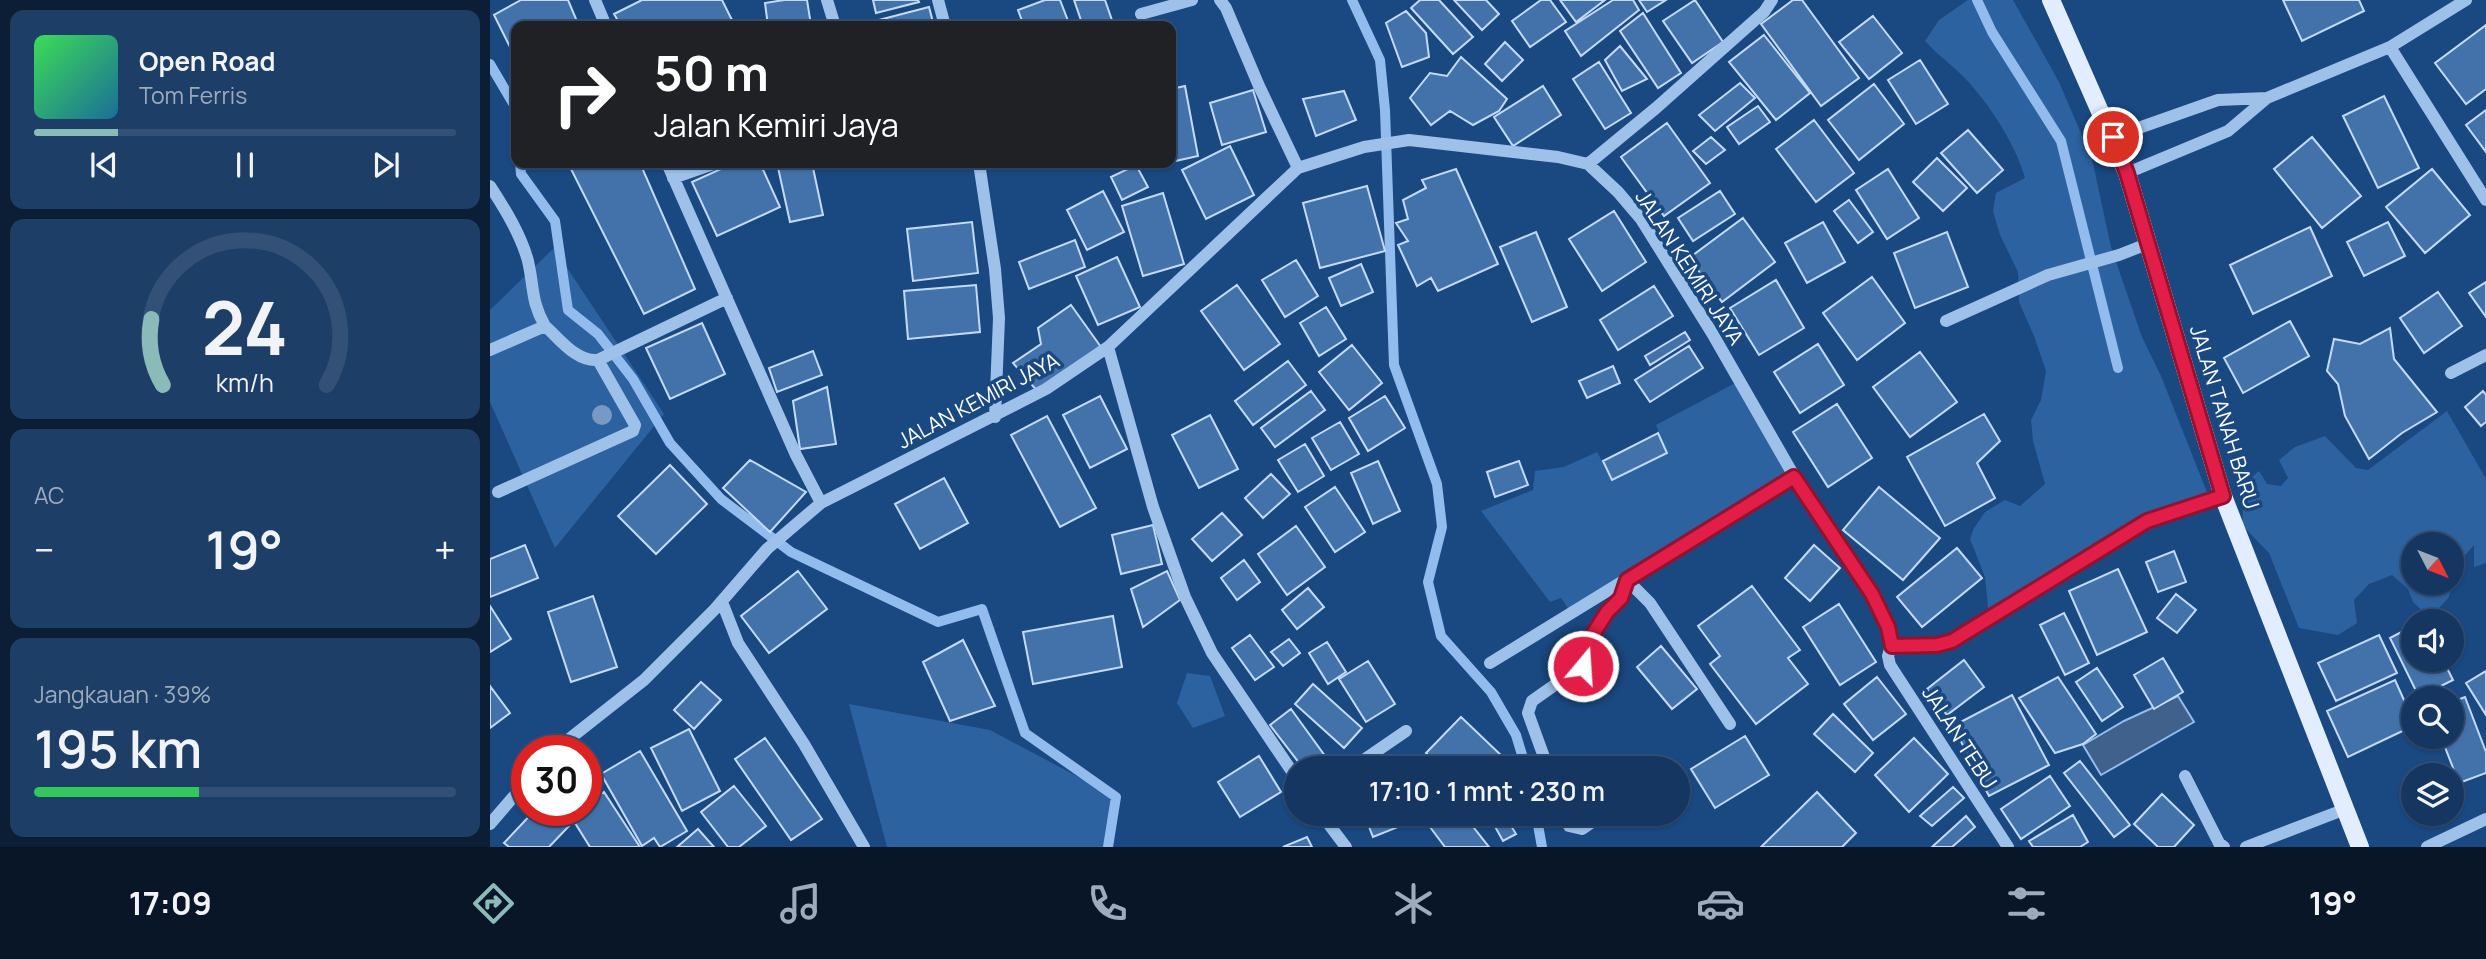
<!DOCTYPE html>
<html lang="id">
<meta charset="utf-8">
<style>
:root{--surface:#143661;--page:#1d3e67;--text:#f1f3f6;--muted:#9dabbd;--line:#335076;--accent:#8bbbb9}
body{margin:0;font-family:Manrope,sans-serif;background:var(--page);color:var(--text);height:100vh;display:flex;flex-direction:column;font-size:26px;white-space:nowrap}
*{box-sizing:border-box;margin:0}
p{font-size:23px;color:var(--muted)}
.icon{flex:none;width:38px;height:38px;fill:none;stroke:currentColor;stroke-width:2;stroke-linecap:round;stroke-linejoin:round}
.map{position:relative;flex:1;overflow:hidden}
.details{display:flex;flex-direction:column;gap:10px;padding:10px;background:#0b1e35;width:490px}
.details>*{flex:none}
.banner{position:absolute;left:21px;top:21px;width:665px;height:147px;border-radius:14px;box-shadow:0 2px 5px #0004,0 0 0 2px var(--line);background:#202124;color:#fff;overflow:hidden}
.needle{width:46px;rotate:132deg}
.buttons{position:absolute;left:1911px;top:532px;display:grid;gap:14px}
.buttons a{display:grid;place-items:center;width:63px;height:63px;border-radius:50%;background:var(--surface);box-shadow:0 2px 5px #0004,0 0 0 2px var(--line);font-size:35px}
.speed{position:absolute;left:21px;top:735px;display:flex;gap:14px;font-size:35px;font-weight:700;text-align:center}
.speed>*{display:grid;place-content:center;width:91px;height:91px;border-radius:50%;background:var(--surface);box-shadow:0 2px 5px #0004,0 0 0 2px var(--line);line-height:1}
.speed .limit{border:10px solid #d22;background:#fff;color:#111}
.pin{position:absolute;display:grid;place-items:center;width:60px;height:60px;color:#fff;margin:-30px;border:4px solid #fff;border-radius:50%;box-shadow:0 2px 7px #0007}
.me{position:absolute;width:77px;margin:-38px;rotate:18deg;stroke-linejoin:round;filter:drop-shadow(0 0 5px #0008)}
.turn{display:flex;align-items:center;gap:24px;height:147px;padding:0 28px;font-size:32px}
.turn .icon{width:91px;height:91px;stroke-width:2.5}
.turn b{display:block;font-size:49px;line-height:60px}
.big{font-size:52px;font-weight:600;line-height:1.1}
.details .widget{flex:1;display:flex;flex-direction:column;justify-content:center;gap:10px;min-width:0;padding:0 24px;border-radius:14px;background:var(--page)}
.details .dial{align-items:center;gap:0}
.dial svg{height:182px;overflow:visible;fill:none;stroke:var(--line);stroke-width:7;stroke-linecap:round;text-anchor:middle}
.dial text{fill:var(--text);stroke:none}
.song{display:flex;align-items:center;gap:21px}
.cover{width:84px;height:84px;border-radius:10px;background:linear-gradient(135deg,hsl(130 70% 55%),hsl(200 70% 35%))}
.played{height:7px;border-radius:4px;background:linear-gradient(90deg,var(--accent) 20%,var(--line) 20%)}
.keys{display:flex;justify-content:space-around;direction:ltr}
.heat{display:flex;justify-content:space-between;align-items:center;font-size:38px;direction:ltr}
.charge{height:10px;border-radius:5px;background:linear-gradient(90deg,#34c759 39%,var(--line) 0)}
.trip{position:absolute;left:794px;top:756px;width:406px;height:70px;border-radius:35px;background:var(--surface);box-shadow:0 2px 5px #0004,0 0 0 2px var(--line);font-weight:600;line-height:70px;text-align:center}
.menu{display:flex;height:112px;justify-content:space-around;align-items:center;background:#081627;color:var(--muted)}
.menu .icon{width:49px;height:49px}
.menu .active{color:var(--accent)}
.menu b{font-size:32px;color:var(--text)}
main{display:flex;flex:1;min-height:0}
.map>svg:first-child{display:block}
.green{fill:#2d62a0;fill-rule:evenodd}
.water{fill:#3f618b;stroke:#91bced;stroke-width:2}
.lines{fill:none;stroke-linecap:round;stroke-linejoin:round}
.stream{stroke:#91bced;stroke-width:10}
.building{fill:#4372ab;stroke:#c3dbf8;stroke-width:2}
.minor{stroke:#9ec1ea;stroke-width:12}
.major{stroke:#e2edff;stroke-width:18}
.tree{fill:#7799c2}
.route-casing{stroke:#92132f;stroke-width:18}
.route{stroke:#e11d48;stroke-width:12}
.labels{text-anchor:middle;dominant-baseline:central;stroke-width:7;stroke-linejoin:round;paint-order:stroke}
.street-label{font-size:21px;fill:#fff;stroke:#1a4881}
</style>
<main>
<section class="details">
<div class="widget">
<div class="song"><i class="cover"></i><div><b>Open Road</b><p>Tom Ferris</p></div></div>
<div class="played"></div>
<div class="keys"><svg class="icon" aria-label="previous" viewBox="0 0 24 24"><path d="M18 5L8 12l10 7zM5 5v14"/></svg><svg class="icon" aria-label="pause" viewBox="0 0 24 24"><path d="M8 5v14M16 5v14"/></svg><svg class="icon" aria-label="next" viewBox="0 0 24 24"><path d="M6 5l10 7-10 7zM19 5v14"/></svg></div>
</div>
<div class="widget dial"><svg viewBox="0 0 100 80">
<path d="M14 69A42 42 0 1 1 86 69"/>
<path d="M14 69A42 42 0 0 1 9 40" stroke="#8bbbb9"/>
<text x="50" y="56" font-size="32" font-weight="700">24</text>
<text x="50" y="72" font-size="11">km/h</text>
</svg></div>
<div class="widget"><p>AC</p>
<div class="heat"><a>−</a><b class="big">19°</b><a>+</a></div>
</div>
<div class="widget"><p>Jangkauan · 39%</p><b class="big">195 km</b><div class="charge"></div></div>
</section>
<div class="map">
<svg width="1996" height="847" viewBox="0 0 1996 847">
<rect width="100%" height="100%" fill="#1a4881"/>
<!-- green -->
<path class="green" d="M1478,0H1523L1569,82L1602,159L1621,247L1652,337L1671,376L1720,500L1657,521L1499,618L1495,577L1480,539L1484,528L1495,512L1515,500L1530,506L1555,484L1543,441L1541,420L1551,400L1556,371L1544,336L1529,302L1528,272L1510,235L1503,211L1506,193L1535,178C1526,143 1491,90 1463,67C1453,58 1444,51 1435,41L1449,20Z
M64,248L174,414L65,548L0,402V310Z
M1249,381L1304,476L1082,614L1071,598L1060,602L991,511L1043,490L1045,471L1074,467L1107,452L1122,479L1177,453L1166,425Z
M1957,411L1996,479V563L1984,567V545L1968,563L1959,597L1940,618L1923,602L1918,589L1902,575L1879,584L1864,600L1867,623L1848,635L1809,628L1779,553L1752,525L1755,483L1769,471L1777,484L1791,486L1798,478L1789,460L1805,447L1835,436L1866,468L1878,470ZM1923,544H1962V583H1923Z
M697,673L720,676L735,716L703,728L687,703Z
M359,704L500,730L626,797L618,847H397Z"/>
<!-- water -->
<path class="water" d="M1688,696L1704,722L1611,775L1593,745L1634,721Z"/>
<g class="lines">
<!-- stream -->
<path class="stream" d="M862,0L890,60L895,110L904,365L947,484L952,527L938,582L951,636L1001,692L1026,735L1036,768
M1487,0L1502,32L1571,141L1628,368
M0,64L24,105L26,128
M30,163L31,174L65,221L78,310L108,334L143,379L180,443L231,499L301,552L448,622L492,609L535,733L626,797L618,847
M1046,814L1052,847"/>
</g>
<!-- building -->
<path class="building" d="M31,0H78L89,26H26V59L4,15Z
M152,0H232L242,20L230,26H131L124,14Z
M294,0H317L321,25L278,26L275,3Z
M383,0H428L429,2L386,13Z
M555,0H570L580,26H534L528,10Z
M584,0H615L624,26H593Z
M930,0H949L983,37L963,54L921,8Z
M964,0H996L1009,14L992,30Z
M1051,0H1060L1076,22L1040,47L1022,21Z
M1070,0H1115L1086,22Z
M1123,0H1143L1149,10L1091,56L1075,31Z
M1149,0H1176L1157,12Z
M1205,0L1233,42L1202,63L1173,21Z
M1303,0H1312L1369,78L1331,106L1271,24Z
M1793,0H1869L1874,11L1812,41Z
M439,7L444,26H386L385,21Z
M916,11L936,33L939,57L912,67L896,23Z
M1153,13L1191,73L1168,88L1130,31Z
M1383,16L1412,53L1379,79L1349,42Z
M1996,25V89L1976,104L1945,63Z
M1274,35L1320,93L1286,120L1239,62Z
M1015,42L1033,60L1012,81L995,64Z
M1130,46L1157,79L1132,91L1115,60Z
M971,57L1017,99L1009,111L983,125L960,111L941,125L920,98L940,73L957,76Z
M1430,60L1458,104L1426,124L1398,80Z
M1109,62L1141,113L1115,129L1083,79Z
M1250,83L1265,98L1225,131L1209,115Z
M1384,84L1414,124L1369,160L1338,120Z
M695,86L708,156L681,162V89Z
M1053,86L1071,115L1023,146L1004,117Z
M763,90L776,132L732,145L720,103Z
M854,91L866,120L826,136L813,99Z
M1894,96L1929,168L1888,188L1853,116Z
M1268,106L1280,122L1249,144L1237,127Z
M1996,110V152L1976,125Z
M1324,120L1364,173L1326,202L1286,149Z
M1177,123L1220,183L1174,216L1131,157Z
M1478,130L1513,170L1487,193L1451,153Z
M1221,137L1235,150L1216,164L1203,151Z
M1822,137L1871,196L1832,228L1784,169Z
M740,146L764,195L716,219L692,170Z
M1447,158L1477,188L1453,211L1423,182Z
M78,163H150L205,289L154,314Z
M244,163H270L290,207L227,236L202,182Z
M287,163H322L333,215L300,222Z
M606,163H650L607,169Z
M646,165L658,187L632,200L621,177Z
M966,169L1008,264L948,291L941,278L927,286L908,245L918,241L906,223L918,219L913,200L936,188L932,180Z
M1398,169L1429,218L1397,239L1366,190Z
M1942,169L1980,215L1935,253L1896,207Z
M877,186L895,251L830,268L813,203Z
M613,191L634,232L597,250L577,210Z
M1230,191L1245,214L1203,241L1188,218Z
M673,193L694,264L653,276L632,206Z
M1359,200L1383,232L1368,243L1344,211Z
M1124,211L1156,262L1112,291L1079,239Z
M1253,218L1285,262L1232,302L1199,258Z
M482,222L488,273L423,281L417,229Z
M1333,222L1355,262L1317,283L1295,243Z
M1898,222L1915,256L1874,276L1857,242Z
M1820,227L1842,276L1763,314L1740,265Z
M1046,232L1077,307L1042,322L1010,247Z
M1457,232L1478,287L1425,308L1404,253Z
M585,240L595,267L539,289L529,262Z
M627,257L650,307L608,325L586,276Z
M806,260L828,296L795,317L772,280Z
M871,264L883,292L851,306L839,278Z
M1382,277L1415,323L1367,360L1333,313Z
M1286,280L1314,328L1269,355L1240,308Z
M1996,282V317L1979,293Z
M486,285L490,332L418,339L414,291Z
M747,285L790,344L754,370L711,311Z
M1164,286L1183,316L1128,350L1110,320Z
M1948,292L1972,326L1934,353L1910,318Z
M581,305L611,347L548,392L523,363L551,344L548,328Z
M836,307L856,339L829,356L810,323Z
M1800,321L1819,356L1753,393L1734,358Z
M212,323L235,374L180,399L156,348Z
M1900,328L1904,359L1947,412L1912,433L1879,459L1855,416L1848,384L1837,371L1844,339L1870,344Z
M1195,332L1200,340L1160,365L1155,356Z
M1328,344L1354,385L1310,413L1284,372Z
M862,345L892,383L859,410L829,372Z
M1199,346L1213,368L1160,402L1145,380Z
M323,351L332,375L287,392L279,368Z
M1430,352L1467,402L1420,437L1383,387Z
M798,361L816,385L763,425L745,401Z
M1123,366L1130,383L1097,398L1089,381Z
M337,387L346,444L310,449L303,401Z
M821,391L835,410L785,447L771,428Z
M1993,391L1996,395V422L1991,426L1975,407Z
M610,396L637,449L600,468L573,415Z
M895,396L915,428L878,451L859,418Z
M1347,404L1382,458L1338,487L1303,432Z
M1494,414L1510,441L1487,463L1505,498L1455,526L1417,457Z
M720,415L748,469L709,488L682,435Z
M557,416L606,508L570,527L521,435Z
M850,422L869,454L841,470L822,438Z
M1168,433L1177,453L1122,480L1113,461Z
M815,444L834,476L808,492L788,460Z
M260,460L316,492L280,532L233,488Z
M888,461L910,511L883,524L861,473Z
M1029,461L1038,485L1005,497L997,472Z
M180,465L217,504L166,554L128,516Z
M781,474L800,494L773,518L755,498Z
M454,478L478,523L430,549L405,504Z
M845,487L875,532L845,552L815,507Z
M1389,487L1450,538L1413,580L1353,530Z
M732,513L752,535L722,561L702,539Z
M663,525L672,564L631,574L622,535Z
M806,526L835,567L797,595L768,554Z
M35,545L48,578L0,597V559Z
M1324,545L1350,568L1320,601L1295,578Z
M1467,548L1492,578L1432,627L1407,597Z
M1684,551L1696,582L1668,592L1656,562Z
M754,560L770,582L747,600L731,578Z
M1628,569L1657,632L1607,655L1579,591Z
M308,571L337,609L279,653L251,616Z
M677,571L690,600L653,627L641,589Z
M1262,586L1310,650L1298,658L1318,684L1266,724L1220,664L1230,656L1208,626Z
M818,588L834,607L807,629L792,610Z
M1686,594L1706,610L1687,633L1667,618Z
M103,596L127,667L81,682L58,612Z
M1349,604L1386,662L1350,685L1313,627Z
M0,606L21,639L0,652Z
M1574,613L1599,663L1575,675L1550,625Z
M623,616L632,667L543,684L533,632Z
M1923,626V660H1953L1963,680L1929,697L1900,638Z
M760,635L784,667L765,680L742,648Z
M1889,635L1907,673L1846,701L1828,663Z
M799,639L810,653L793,666L781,652Z
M473,640L505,706L460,721L433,662Z
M837,642L856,672L838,684L819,653Z
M1171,646L1207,689L1182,709L1147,667Z
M1673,658L1693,692L1664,709L1644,675Z
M1474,660L1494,687L1457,715L1437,689Z
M878,661L905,704L876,722L849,679Z
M1607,668L1633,707L1612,721L1586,682Z
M1996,671V715L1976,683Z
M1387,677L1416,714L1383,740L1354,704Z
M1568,677L1606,734L1593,744L1565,753L1529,698Z
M1905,680L1923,720V726L1858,757L1837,711Z
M211,682L231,700L204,729L184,710Z
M823,684L872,728L854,748L805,704Z
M0,686L20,713L0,728Z
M1522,695L1559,765L1499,796L1463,726Z
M1975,697L1996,752V773L1969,783L1951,737H1962V702Z
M801,709L838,760L827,768H813L780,725Z
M1343,714L1383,753L1365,772L1324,734Z
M971,717L1014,758L1004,768H951L936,753Z
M199,729L230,791L192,811L161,748Z
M1255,736L1279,775L1225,808L1201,769Z
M275,738L332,819L301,840L245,759Z
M1424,738L1458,774L1419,812L1385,775Z
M150,751L197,831L170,847L164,838L152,846L111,774Z
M769,756L791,792L750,817L728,782Z
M1590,761L1640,825L1624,837L1574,773Z
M1560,776L1580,806L1531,839L1511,809Z
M244,786L276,826L249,847H238L211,812Z
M1463,787L1474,798L1442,826L1430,816Z
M114,792L150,847H100L80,815L87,810H96V804Z
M1327,792L1366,833L1352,847H1271Z
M1672,794L1704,825L1684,847H1668L1644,824Z
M45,810H62L79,826L59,847H19L14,843Z
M874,814H926L928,819L883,837Z
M957,814H973L999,847H955L940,827Z
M998,814H1014L1026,834L1013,841Z
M1583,815L1598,842L1590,847H1543L1539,841Z
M1476,816L1485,827L1462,847H1442Z
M208,829L224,847H187Z
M817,837L822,847H793Z"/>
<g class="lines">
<!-- minor -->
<path class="minor" d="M105,0L116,26
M337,0L345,26
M448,0L455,26
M730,0L736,8L769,86L808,168
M651,14L702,0
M1900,47L1996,200
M1623,137L1728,100L1777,98
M177,163L306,455L331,503
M489,163L505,269L509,318L505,417
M1098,164L1166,108L1274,12L1282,0
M1637,173L1738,131L1777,98L1900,47L1976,0
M183,178L226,163
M0,186C15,209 31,235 38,261C44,287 41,302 55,326
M1456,321L1558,275L1629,255L1657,244
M618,347L663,507L695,597L722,653L807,779
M0,350L55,326C70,339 86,362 108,360L237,298
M1961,373L1996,355
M8,492L143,431L145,425L108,360
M1137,580L1160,603L1240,724
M232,602L248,643L314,744L374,847
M1401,646L1447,645L1462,641L1657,521L1733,496
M1000,663L1304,476
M64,751L154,680L225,609L277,549L331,503L556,389L618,347L808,168L874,147L919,140L1068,157L1098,164L1128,192L1151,219L1222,333L1304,476L1382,594L1398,627L1401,646L1398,656L1400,665L1518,847
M862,768L916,731
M1058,768L1038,713L1042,701L1093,665L1095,647L1117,612L1131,598L1137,580
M1695,776L1729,843L1734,847
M831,814L856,847
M1075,814L1079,826L1092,829L1114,814
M0,824L37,781
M1756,847L1853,810
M1937,847L1996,819"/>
<!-- major -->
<path class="major" d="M1561,0L1637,173L1733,496L1870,847"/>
</g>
<!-- trees -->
<circle class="tree" cx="112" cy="415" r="10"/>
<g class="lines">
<!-- route casing -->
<g class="route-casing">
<path id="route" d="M1093,666L1095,647L1117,612L1131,598L1137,580L1304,477L1382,594L1398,627L1402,646L1447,645L1462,641L1657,521L1733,496L1637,173L1623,137"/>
</g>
<!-- route -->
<use href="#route" class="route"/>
</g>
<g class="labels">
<!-- street labels -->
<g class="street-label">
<text transform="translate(1200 267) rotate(57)">JALAN KEMIRI JAYA</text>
<text transform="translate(488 400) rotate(-28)">JALAN KEMIRI JAYA</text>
<text transform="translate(1735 417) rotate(73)">JALAN TANAH BARU</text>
<text transform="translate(1470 737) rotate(57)">JALAN TEBU</text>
</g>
</g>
</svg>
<div class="buttons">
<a><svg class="needle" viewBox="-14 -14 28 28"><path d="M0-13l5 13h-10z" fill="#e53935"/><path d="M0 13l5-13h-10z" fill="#9dabbd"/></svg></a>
<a><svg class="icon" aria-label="sound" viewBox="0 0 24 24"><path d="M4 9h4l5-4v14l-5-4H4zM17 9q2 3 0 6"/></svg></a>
<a><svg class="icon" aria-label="search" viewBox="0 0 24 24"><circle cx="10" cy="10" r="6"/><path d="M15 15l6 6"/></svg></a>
<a><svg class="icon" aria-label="layers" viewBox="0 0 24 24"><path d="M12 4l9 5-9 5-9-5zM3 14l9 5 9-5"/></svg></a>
</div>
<div class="speed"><div class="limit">30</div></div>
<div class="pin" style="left:1623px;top:137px;background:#d93025"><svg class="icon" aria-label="arrive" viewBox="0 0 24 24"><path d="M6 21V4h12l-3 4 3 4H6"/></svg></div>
<svg class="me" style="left:1093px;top:666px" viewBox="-20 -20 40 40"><circle r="17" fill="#e11d48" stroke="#fff" stroke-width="3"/><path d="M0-11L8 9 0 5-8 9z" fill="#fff"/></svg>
<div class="trip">17:10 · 1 mnt · 230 m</div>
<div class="banner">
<div class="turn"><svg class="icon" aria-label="right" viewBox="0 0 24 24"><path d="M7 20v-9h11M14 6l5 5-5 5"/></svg><div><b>50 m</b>Jalan Kemiri Jaya</div></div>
</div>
</div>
</main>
<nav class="menu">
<b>17:09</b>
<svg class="icon active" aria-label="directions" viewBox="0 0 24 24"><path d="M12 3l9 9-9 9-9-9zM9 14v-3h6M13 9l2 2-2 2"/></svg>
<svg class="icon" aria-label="music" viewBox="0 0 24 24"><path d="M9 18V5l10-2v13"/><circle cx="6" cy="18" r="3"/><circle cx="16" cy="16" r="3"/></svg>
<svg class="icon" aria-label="phone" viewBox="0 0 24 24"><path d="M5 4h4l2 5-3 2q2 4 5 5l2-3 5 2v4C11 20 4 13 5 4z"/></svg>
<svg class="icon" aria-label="climate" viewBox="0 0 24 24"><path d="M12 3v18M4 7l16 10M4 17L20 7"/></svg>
<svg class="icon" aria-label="car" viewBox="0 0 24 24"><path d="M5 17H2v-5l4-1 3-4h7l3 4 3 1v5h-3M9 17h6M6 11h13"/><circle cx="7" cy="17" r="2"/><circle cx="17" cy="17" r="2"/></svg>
<svg class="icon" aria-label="filters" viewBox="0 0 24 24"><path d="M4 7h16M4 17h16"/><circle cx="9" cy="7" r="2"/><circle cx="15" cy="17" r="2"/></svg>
<b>19°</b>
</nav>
